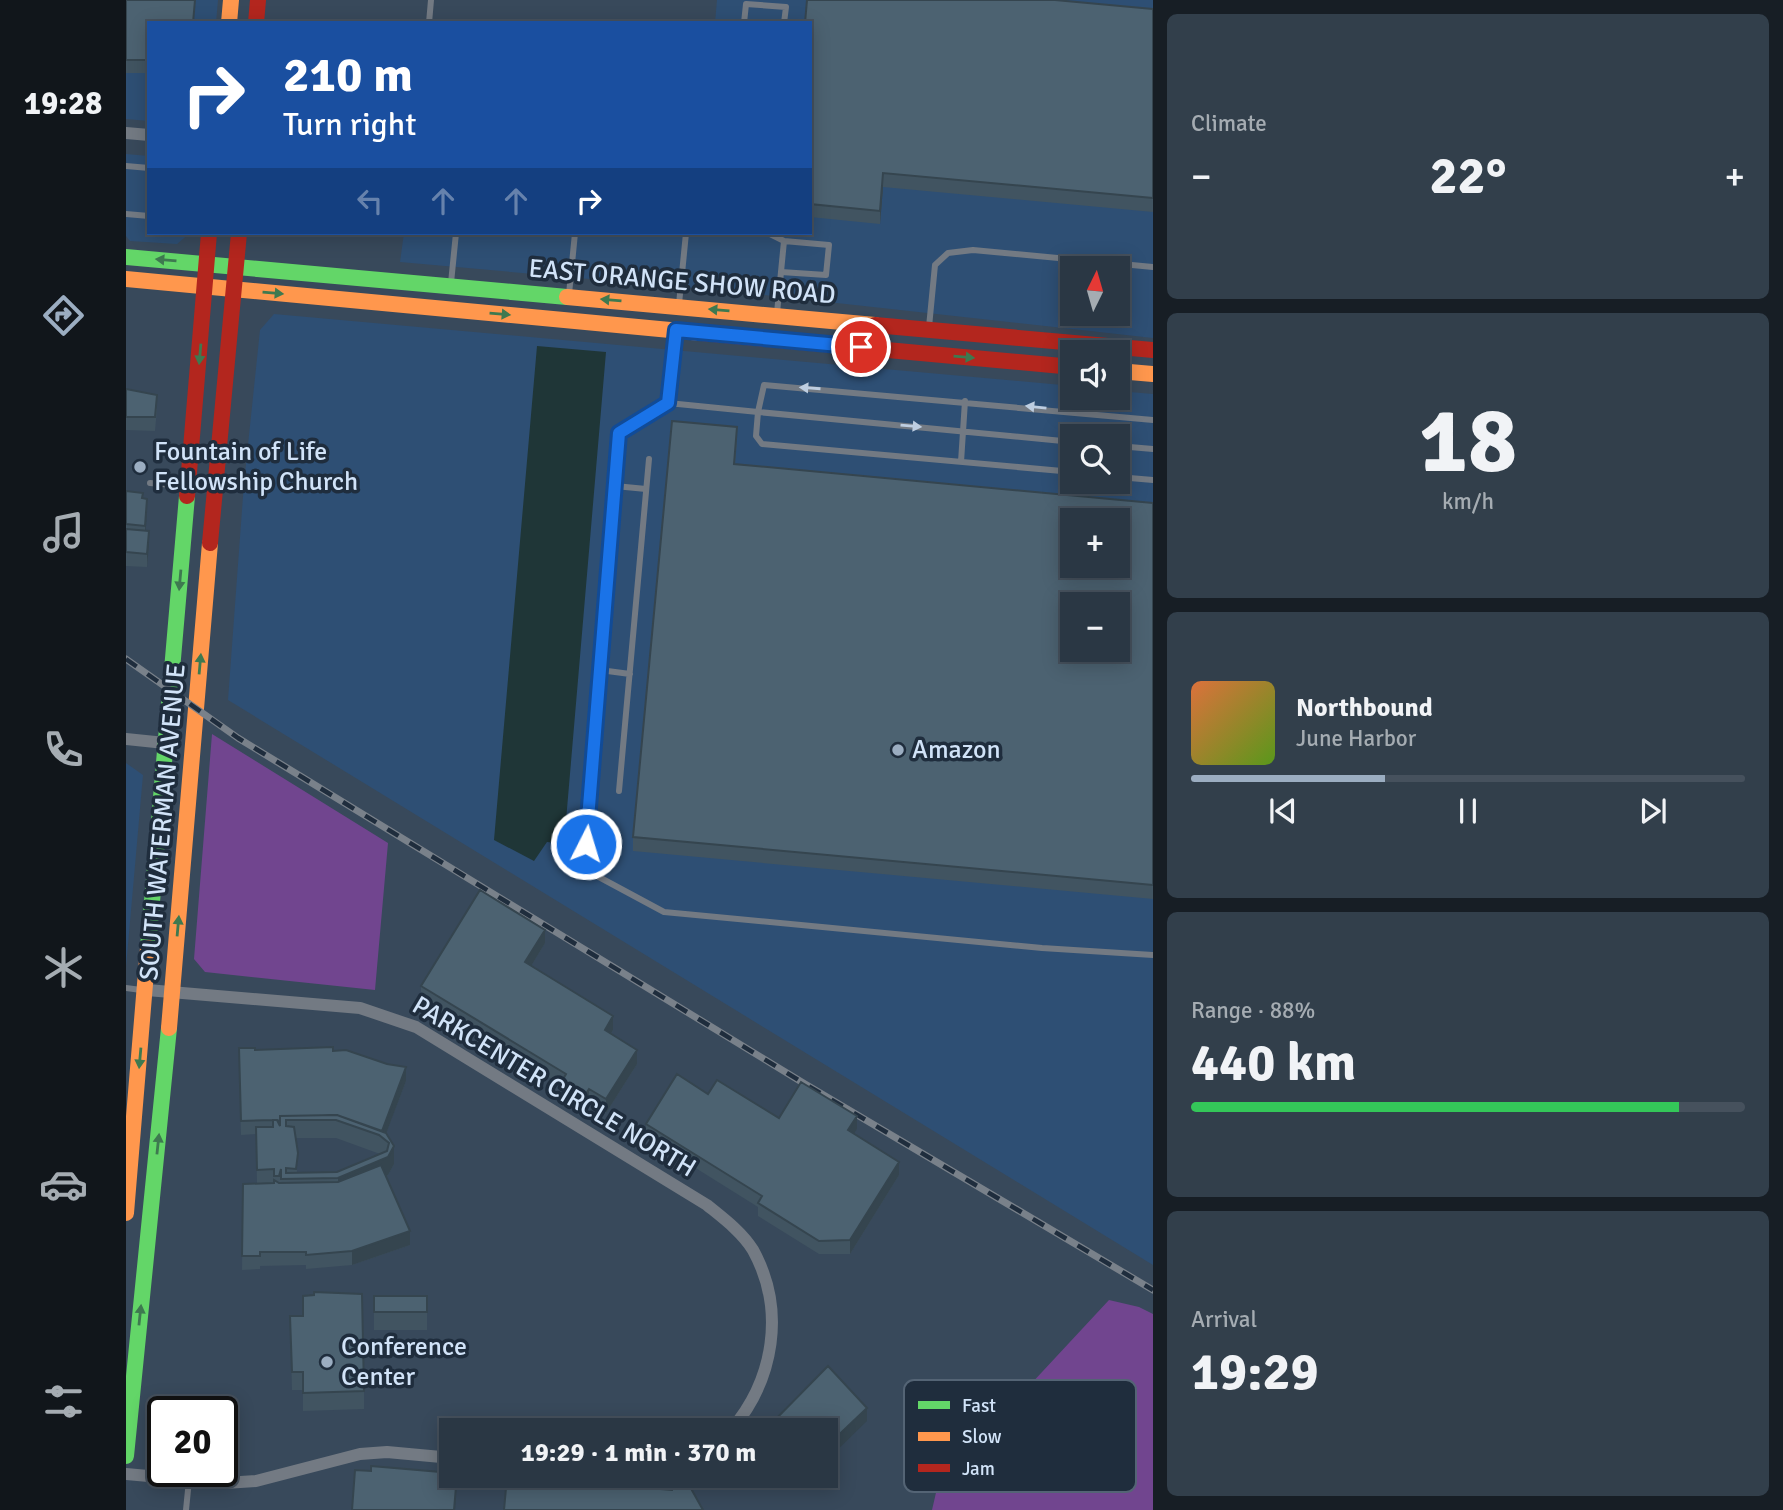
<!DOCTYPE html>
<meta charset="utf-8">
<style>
:root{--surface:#2a3744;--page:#323f4b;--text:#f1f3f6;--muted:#a5acb2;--line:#46515d;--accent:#9badc1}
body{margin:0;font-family:Signika,sans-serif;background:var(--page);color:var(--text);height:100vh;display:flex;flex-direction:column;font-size:26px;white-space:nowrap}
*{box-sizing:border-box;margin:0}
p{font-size:23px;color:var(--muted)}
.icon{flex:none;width:38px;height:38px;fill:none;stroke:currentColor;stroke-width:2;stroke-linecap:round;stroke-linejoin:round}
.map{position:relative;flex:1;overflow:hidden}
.details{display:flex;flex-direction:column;gap:14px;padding:14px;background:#171e25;width:630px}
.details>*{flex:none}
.banner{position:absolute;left:21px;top:21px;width:665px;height:214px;border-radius:0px;box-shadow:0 4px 18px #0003,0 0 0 2px var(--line);background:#1a4fa0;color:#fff;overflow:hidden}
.needle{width:46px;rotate:5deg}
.controls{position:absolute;left:934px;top:256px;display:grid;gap:14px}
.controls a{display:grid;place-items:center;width:70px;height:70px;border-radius:0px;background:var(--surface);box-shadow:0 4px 18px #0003,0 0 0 2px var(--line);font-size:35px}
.speed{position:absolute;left:21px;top:1396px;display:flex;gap:14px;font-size:35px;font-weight:700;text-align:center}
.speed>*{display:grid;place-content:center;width:91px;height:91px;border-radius:50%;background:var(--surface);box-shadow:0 4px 18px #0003,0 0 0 2px var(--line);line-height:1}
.speed .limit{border:4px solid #111;border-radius:10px;background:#fff;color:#111}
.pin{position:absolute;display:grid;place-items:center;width:60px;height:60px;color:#fff;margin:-30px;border:4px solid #fff;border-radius:50%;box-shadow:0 2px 7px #0007}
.me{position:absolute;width:77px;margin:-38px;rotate:5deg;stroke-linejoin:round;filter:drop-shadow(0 0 5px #0008)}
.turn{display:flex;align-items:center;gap:24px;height:147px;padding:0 21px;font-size:32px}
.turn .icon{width:91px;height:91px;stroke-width:2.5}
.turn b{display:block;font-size:49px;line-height:60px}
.lanes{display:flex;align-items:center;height:66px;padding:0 21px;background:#0003;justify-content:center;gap:35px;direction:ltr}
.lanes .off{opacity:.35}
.big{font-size:52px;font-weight:800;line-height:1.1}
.details .card{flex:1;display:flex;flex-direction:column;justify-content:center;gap:10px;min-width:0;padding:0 24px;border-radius:10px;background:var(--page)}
.details .dial{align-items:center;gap:0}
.dial b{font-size:91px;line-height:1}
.song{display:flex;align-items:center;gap:21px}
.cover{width:84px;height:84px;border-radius:10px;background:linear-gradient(135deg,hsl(20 70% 55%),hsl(90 70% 35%))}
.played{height:7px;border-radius:4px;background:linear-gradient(90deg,var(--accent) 35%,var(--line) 35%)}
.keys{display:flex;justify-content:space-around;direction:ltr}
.heat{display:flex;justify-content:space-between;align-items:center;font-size:38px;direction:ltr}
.charge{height:10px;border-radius:5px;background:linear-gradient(90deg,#34c759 88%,var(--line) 0)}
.trip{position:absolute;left:313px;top:1418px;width:399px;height:70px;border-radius:0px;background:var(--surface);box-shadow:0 4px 18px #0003,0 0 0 2px var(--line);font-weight:800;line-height:70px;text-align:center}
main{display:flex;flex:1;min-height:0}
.menu{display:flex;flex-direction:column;width:126px;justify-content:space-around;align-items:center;background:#11161b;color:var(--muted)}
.menu .icon{width:49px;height:49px}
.menu .on{color:var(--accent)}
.menu b{font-size:32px;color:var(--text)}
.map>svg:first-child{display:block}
.built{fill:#2e4f74;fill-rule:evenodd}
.green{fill:#71458f}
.water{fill:#1f3637}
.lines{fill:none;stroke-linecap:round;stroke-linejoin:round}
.lane{stroke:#737a83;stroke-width:6}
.street{stroke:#737a83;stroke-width:12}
.fast{stroke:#63d668;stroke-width:16}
.slow{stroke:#ff974d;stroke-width:16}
.jam{stroke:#b3261e;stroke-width:16}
.rail-casing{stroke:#79818a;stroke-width:7}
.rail{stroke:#1f2d3d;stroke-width:4.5;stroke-dasharray:13;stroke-linecap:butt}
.wall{fill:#415461;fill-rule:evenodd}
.shaded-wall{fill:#35454f}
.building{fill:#4c6271;stroke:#35454f;stroke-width:2;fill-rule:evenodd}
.oneway{fill:#3e7950}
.oneway2{fill:#becee1}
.route-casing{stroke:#114b97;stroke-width:18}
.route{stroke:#1a73e8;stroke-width:12}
.poi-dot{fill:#9badc1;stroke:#1f2d3d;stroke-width:2.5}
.labels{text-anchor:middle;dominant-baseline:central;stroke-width:7;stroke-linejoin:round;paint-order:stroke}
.street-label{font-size:26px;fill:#d1e3f8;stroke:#1f2d3d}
.poi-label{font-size:26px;fill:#d1e3f8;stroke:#1f2d3d;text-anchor:start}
.key{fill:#1f2d3d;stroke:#546475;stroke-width:2}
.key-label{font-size:19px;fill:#d1e3f8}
</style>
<main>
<nav class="menu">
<b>19:28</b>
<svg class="icon on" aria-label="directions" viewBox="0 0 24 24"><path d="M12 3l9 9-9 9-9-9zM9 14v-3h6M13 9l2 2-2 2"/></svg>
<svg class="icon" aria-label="music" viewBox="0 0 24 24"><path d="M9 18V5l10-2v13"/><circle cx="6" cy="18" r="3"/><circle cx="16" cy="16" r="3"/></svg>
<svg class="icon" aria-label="phone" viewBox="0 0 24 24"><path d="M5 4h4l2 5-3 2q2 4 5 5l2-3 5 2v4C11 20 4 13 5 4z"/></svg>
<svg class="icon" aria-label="climate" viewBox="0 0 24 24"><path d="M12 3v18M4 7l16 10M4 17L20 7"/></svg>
<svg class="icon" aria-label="car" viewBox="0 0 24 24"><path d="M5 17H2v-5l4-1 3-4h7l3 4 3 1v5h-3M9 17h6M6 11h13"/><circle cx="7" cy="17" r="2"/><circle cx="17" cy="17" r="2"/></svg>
<svg class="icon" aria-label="filters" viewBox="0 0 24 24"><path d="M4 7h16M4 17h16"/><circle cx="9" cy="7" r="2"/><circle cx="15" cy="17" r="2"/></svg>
</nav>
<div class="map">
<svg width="1027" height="1510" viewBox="0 0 1027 1510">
<rect width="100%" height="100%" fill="#38495b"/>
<!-- built -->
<path class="built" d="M0,0H92L90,23H23V121L0,119Z
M591,0H1027V338L621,293L274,262L278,233H684V23H589ZM947,268H992V313H947Z
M0,154L23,156V233H64L51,244L4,241L0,236Z
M148,314L947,386V397H992V391L1027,394V1265L102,700L118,483L134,330ZM947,436H992V481H947ZM947,520H992V565H947ZM947,604H992V649H947Z
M0,763L17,775L0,967Z"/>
<!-- green -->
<path class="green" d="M86,734L262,843L249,990L79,972L68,959Z
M983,1300L1013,1307L1027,1314V1510H806L812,1484Z"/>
<!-- water -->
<path class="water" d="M411,346L480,352L438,844L421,842L408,861L368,840Z"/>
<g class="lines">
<!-- lane -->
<path class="lane" d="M303,23L305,0
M618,23L620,4L660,7L658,23
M0,166L23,168
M0,214L23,216
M642,233L658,241L651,313
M655,272L700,275L703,245L658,241
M325,283L330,233
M443,294L449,233
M553,304L560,233
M803,327L809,265L822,253L847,250L1027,267
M550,332L542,403L493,434L458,869L538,912L916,948L1027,955
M542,403L632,412L630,436L636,444L947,472
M947,442L632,412L638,385L1027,420
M992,446L1027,449
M835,462L839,401
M992,477L1027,480
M24,483L57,486
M489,486L520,489
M474,670L504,674
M493,791L523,459
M0,988L15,990
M60,1510L63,1480"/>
<!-- street -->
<path class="street" d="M0,133L23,135
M0,739L39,743
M21,990L234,1008L290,1027L581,1205C597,1218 616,1232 627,1250C660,1310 648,1380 605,1430
M0,1474L99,1483L130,1481L234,1454L261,1452L326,1458"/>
<!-- fast -->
<path class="fast" d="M0,257L441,297
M22,948L61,496
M0,1456L43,1028"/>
<!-- slow -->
<path class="slow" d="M103,23L105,0
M0,279L576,333
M441,297L749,325
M992,371L1027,374
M43,1028L84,543
M0,1213L22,948"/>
<!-- jam -->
<path class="jam" d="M130,23L132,0
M749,325L1027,350
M576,333L947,367
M61,496L83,233
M84,543L113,233"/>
<!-- rail casing -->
<g class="rail-casing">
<path id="rail" d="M0,659L112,738L679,1084L1027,1290"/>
</g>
<!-- rail -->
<use href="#rail" class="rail"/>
</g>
<!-- wall -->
<path class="wall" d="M0,0L23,23V73H0Z
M1027,9V212L757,187L754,224L684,217V23Z
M0,389L31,409L29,431L0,430Z
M611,441L609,464L1027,503V899L507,851V837Z
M0,491L17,498L21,512L19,531L23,545L21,567L0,566Z
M419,943L405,966L487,1030L485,1034L511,1064L480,1113L463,1102L459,1109L436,1095V1085L295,1000V986Z
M129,1050L207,1051L280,1081L260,1133L268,1164L262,1175L260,1176L284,1245L226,1265L180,1269V1265L134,1266V1269L116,1270L117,1184L131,1183L130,1134L115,1135L113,1062ZM170,1138H210L254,1154L211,1172L171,1173Z
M582,1094L653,1118L731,1129L728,1133L773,1175L724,1254H693L632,1216V1207L520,1137V1124Z
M248,1296H301V1330H248Z
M164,1316L238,1391V1409L177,1411V1390H166Z
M663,1475H685L674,1486Z"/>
<!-- shaded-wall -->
<path class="shaded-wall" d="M757,173V187L754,224V211Z
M21,499V512L19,539V526Z
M23,531V545L21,567V554Z
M419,930V943L399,976V962Z
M487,1016V1030L479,1044V1030Z
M511,1050V1064L480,1113V1099Z
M280,1067V1081L258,1139L255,1135Z
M463,1089V1102L459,1109V1095Z
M731,1116V1129L722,1143V1130Z
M268,1146V1164L262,1175L212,1196V1178L262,1157Z
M773,1162V1175L724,1254V1240Z
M284,1231V1245L226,1265V1251Z
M741,1408V1421L700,1461V1447Z
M331,1475L329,1510H328Z
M674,1475H685L674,1486Z"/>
<!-- building -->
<path class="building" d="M0,0H69L67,23H23V60H0Z
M681,0H929L1027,9V198L757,173L754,211L684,204V23H679Z
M0,389L31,395L29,417H0Z
M546,421L611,427L608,464L1027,503V885L507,837ZM947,520H992V565H947ZM947,604H992V649H947Z
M0,491L17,493L16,498L21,499L19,526L0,524Z
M0,529L23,531L21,554L0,552Z
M354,890L419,930L399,962L487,1016L479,1030L511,1050L480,1099L463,1089L459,1095L436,1081L440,1074L295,986Z
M207,1047V1051L220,1050L261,1064L280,1067L256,1131L211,1115L154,1116V1120L152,1121L151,1120H147V1124V1120L115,1121L113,1048H129V1050Z
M551,1074L582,1094L591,1080L653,1118L675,1082L731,1116L722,1130L773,1162L724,1240L693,1241L632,1203L636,1196L520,1124Z
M211,1115L260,1133L268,1146L262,1157L212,1178L155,1179V1169L153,1176H148V1169L131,1170L130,1127H147V1120H151L154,1126V1116ZM160,1120H210L253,1135L263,1143L261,1151L211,1172L160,1173V1168L170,1169L172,1153L168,1127L160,1126Z
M255,1165L284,1231L226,1251L180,1255V1252H134V1256H116L117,1184L148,1183V1180L153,1183L212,1182Z
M188,1292L236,1294L238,1391L177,1393V1372H166L164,1316H177V1296L188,1295Z
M248,1296H301V1312H248Z
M702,1366L741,1408L700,1447V1430H639Z
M245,1466L326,1473V1475H331L328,1510H226L229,1470L245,1471Z
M381,1477L546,1490L547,1484L563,1485L577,1510H378Z"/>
<!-- one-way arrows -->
<defs><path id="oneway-solid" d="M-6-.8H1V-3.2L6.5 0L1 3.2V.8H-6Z" transform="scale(1.75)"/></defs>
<g class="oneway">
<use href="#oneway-solid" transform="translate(40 260) rotate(-175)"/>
<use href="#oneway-solid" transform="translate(147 293) rotate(5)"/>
<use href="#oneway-solid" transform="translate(485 300) rotate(-175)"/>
<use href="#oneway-solid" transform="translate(593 310) rotate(-175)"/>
<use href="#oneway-solid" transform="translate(374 314) rotate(5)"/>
<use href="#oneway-solid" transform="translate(74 354) rotate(95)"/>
<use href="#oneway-solid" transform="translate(838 357) rotate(5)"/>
<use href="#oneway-solid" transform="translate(54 580) rotate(95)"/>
<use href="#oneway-solid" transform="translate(74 664) rotate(-85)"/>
<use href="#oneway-solid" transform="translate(52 926) rotate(-85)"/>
<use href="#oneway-solid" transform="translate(14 1058) rotate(95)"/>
<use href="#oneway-solid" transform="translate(32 1144) rotate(-84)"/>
<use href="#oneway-solid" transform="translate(14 1315) rotate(-84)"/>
</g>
<g class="oneway2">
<use href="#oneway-solid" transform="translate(684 388) rotate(-176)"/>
<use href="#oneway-solid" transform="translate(910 407) rotate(-174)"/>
<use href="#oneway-solid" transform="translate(785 426) rotate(5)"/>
</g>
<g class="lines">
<!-- route casing -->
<g class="route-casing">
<path id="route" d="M460,844L493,433L542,403L550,330L735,347"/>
</g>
<!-- route -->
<use href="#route" class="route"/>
</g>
<!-- markers -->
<g class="poi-dot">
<circle cx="14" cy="467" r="7"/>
<circle cx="772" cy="750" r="7"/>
<circle cx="201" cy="1362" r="7"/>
</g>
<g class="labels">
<!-- street labels -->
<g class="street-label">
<text transform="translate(556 282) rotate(5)">EAST ORANGE SHOW ROAD</text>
<text transform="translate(37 822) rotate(-85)">SOUTH WATERMAN AVENUE</text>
<text transform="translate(428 1087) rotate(31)">PARKCENTER CIRCLE NORTH</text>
</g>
<!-- poi labels -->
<g class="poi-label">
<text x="28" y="452">Fountain of Life<tspan x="28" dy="30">Fellowship Church</tspan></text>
<text x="786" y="750">Amazon</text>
<text x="215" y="1347">Conference<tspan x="215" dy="30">Center</tspan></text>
</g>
</g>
<!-- legend -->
<rect x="778" y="1380" width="232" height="112" rx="10" class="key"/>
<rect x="792" y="1401" width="32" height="8" fill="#63d668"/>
<rect x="792" y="1432" width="32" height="9" fill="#ff974d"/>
<rect x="792" y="1464" width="32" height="8" fill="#b3261e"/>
<g class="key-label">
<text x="836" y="1412">Fast</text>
<text x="836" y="1443">Slow</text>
<text x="836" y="1475">Jam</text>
</g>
</svg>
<div class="controls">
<a><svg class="needle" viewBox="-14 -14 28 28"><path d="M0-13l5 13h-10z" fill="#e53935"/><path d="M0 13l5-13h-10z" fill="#a5acb2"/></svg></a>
<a><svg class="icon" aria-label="sound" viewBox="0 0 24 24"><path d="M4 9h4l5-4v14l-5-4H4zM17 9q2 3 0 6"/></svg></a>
<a><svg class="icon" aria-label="search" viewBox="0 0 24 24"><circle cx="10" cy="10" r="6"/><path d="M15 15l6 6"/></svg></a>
<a>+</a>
<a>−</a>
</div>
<div class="speed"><div class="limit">20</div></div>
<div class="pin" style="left:735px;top:347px;background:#d93025"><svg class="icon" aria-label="arrive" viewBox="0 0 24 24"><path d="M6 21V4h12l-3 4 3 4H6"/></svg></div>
<svg class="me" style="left:460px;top:844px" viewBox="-20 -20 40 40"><circle r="17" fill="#1a73e8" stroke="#fff" stroke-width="3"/><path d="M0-11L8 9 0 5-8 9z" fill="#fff"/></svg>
<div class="trip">19:29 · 1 min · 370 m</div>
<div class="banner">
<div class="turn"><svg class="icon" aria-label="right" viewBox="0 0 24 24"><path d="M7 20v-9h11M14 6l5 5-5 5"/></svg><div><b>210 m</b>Turn right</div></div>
<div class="lanes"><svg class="icon off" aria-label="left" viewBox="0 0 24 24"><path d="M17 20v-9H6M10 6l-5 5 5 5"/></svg><svg class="icon off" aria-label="ahead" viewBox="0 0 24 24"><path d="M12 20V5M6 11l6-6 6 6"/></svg><svg class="icon off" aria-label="ahead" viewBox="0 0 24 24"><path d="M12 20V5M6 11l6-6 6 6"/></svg><svg class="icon" aria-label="right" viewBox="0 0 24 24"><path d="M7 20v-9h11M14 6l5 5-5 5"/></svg></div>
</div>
</div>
<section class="details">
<div class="card"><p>Climate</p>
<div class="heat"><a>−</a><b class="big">22°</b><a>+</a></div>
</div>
<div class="card dial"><b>18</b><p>km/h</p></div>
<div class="card">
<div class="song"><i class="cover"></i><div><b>Northbound</b><p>June Harbor</p></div></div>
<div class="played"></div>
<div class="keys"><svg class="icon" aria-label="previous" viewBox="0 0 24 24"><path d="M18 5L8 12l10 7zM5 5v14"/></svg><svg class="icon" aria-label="pause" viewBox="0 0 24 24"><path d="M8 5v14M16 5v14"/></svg><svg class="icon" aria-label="next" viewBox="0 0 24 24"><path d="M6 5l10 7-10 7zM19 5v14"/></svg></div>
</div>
<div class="card"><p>Range · 88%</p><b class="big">440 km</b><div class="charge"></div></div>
<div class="card"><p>Arrival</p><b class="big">19:29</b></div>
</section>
</main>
